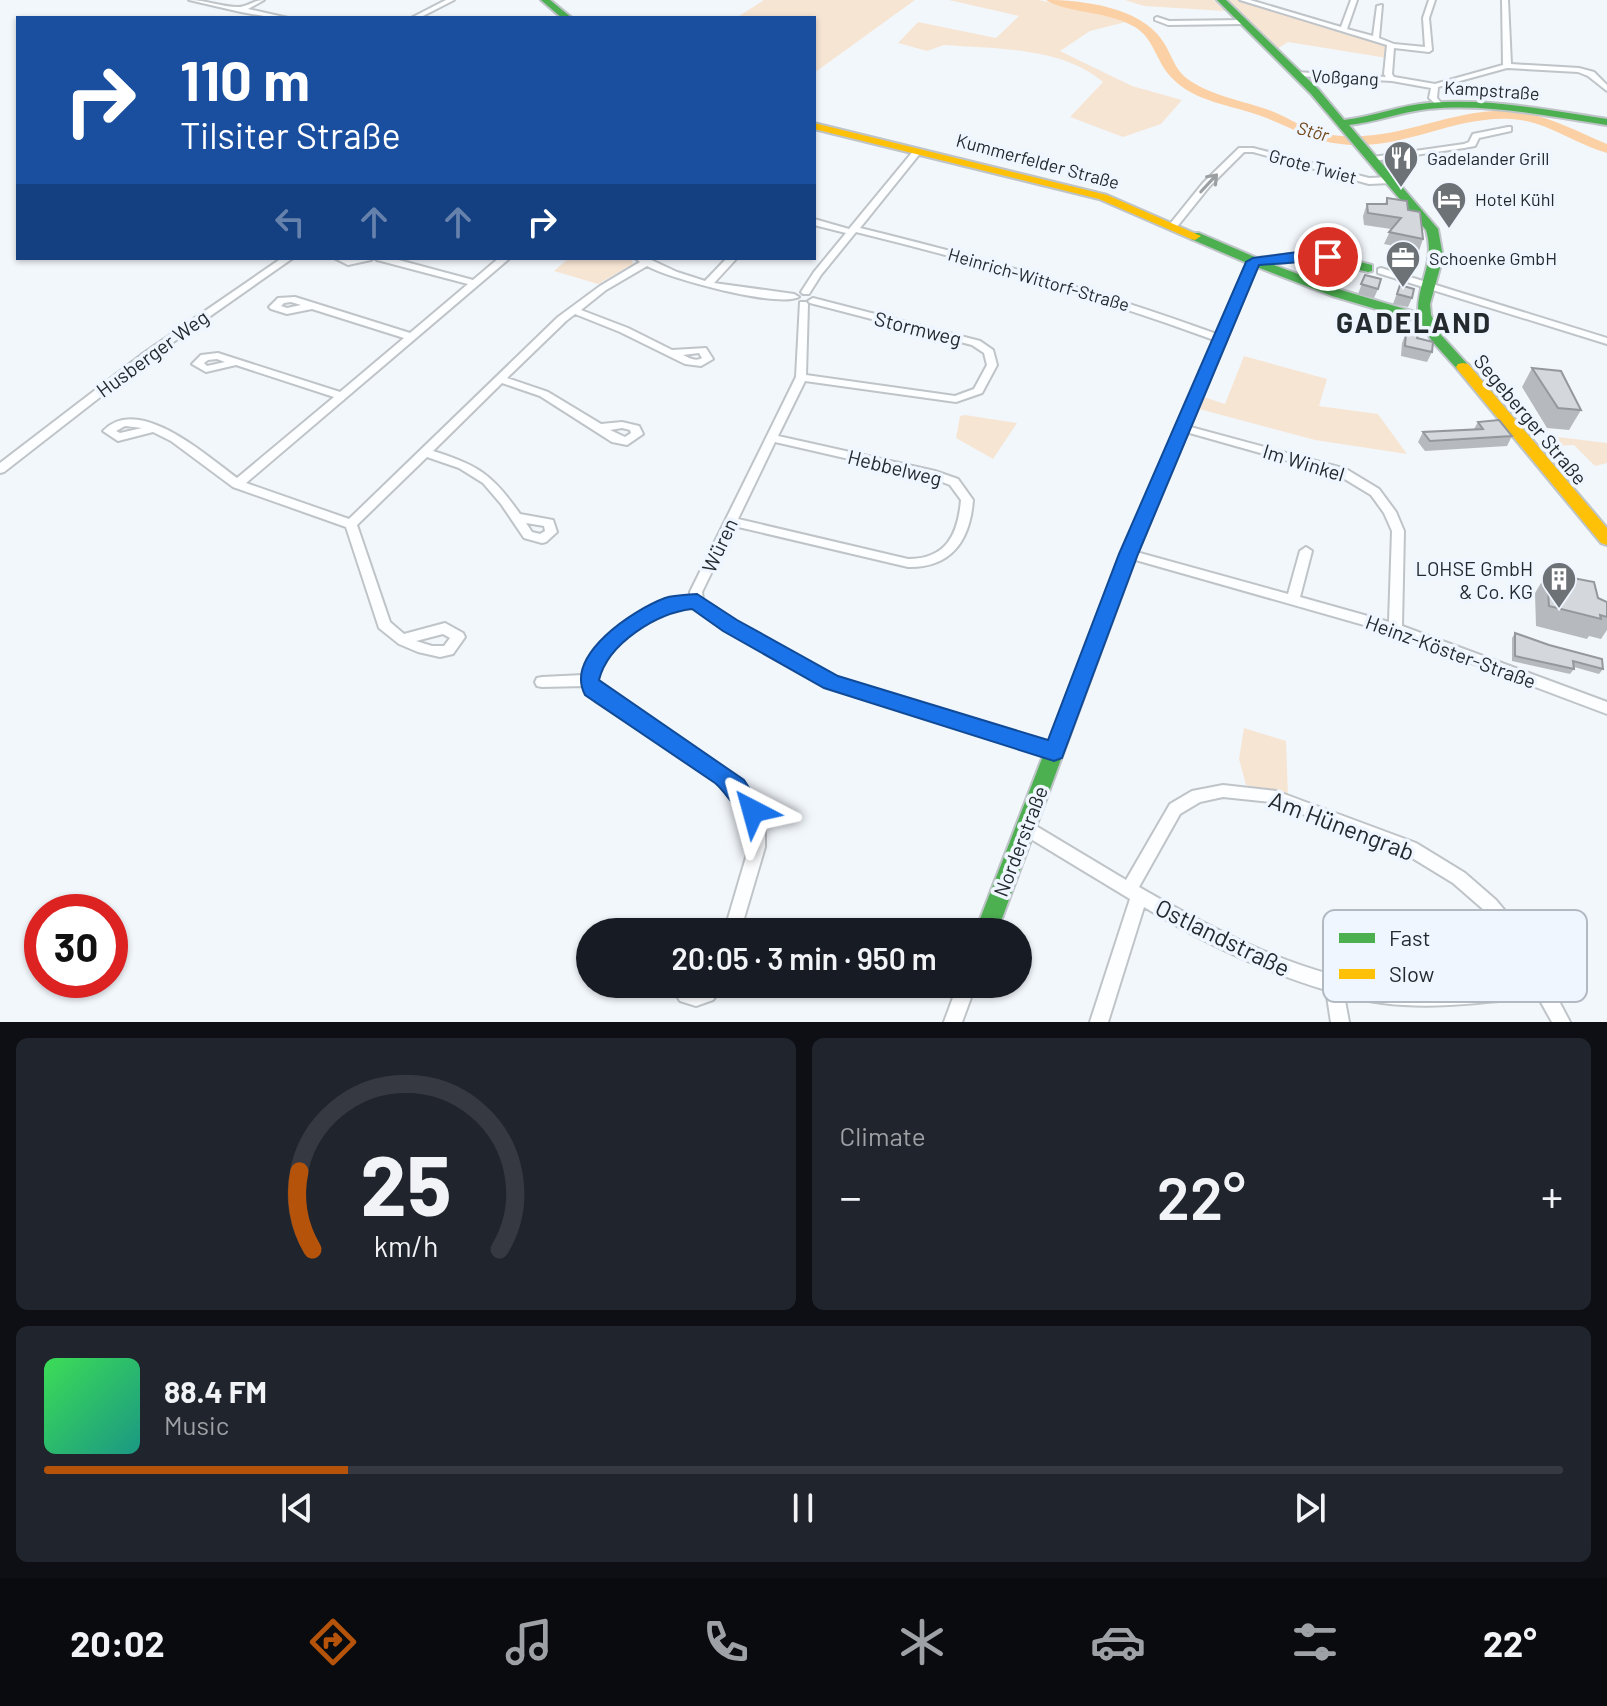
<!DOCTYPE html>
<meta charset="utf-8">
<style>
:root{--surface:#171b24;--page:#20242c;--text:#f1f3f6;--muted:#9ea1a6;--line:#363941;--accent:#b45309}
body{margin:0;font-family:Barlow,sans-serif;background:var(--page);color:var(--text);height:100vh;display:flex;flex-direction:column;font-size:30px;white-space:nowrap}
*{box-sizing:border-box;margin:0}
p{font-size:26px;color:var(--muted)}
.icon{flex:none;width:44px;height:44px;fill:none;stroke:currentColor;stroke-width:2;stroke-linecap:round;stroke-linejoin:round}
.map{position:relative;height:1022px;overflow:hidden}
.panel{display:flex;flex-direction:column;gap:16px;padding:16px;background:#0d0f14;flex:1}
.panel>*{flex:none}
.banner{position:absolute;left:16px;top:16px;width:800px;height:244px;border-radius:0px;box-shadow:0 2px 6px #0004;background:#1a4fa0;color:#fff;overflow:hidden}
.speed{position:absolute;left:24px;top:894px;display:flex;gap:16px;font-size:40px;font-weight:700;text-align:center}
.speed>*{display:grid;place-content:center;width:104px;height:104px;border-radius:50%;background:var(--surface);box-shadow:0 2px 6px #0004;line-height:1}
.speed .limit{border:12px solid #d22;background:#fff;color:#111}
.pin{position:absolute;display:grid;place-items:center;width:68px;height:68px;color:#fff;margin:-34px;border:4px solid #fff;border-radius:50%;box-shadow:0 2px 8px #0007}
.me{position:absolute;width:88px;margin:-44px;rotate:321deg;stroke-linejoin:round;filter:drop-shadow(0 0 6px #0008)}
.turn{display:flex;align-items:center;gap:28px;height:168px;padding:0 32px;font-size:36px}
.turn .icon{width:104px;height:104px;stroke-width:2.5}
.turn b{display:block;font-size:56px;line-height:68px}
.lanes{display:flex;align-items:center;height:76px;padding:0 32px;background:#0003;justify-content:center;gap:40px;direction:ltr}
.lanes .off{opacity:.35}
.big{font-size:60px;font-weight:600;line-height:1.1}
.panel .widget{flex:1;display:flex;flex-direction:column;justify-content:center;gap:12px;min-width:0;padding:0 28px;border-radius:12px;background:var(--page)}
.panel .dial{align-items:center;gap:0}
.dial svg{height:208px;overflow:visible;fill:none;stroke:var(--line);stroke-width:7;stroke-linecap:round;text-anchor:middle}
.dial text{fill:var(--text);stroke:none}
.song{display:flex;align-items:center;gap:24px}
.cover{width:96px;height:96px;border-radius:12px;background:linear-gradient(135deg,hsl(130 70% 55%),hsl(170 70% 35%))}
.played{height:8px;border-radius:4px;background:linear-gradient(90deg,var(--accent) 20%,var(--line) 20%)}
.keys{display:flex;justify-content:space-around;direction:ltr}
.heat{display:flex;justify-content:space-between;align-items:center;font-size:44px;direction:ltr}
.panel .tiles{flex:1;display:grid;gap:16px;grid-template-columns:1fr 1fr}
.widget:last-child{grid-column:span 2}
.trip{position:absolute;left:576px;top:918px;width:456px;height:80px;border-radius:40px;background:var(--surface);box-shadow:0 2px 6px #0004;font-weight:600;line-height:80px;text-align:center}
.menu{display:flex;height:128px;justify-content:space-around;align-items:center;background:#090b0e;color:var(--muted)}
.menu .icon{width:56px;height:56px}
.menu .on{color:var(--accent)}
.menu b{font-size:36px;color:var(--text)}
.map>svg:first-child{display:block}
.green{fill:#f7e5d4}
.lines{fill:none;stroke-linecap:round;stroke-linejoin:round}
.river{fill:#fbd0a5;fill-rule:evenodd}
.street-casing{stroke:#bfc4c8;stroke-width:4}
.fast-casing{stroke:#bfc4c8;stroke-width:4}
.slow-casing{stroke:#bfc4c8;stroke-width:4}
.street{fill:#fdfeff;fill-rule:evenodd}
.fast{fill:#4caf50;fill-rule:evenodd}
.slow{fill:#ffc107;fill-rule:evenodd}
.wall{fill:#b6babe}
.building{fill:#d4d8dd;stroke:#94979b;stroke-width:2}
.oneway{stroke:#9c9fa1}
.route{fill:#1a73e8;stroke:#114b97;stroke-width:2}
.labels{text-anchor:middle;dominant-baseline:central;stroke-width:7;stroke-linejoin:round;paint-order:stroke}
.far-street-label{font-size:18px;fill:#252a2f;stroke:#eff6ff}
.far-water-label{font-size:18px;font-style:italic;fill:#72491a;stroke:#eff6ff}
.far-poi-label{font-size:18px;fill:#252a2f;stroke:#eff6ff;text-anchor:start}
.street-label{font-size:20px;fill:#252a2f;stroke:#eff6ff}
.poi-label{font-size:20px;fill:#252a2f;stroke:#eff6ff;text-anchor:end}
.near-street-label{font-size:24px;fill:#252a2f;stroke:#eff6ff}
.district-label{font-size:28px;font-weight:bold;letter-spacing:2px;fill:#252a2f;stroke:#eff6ff}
.key{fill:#eff6ff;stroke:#b2b9c1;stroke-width:2}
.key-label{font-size:22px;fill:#252a2f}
</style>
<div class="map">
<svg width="1607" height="1022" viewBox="0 0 1607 1022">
<rect width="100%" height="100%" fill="#f2f7fc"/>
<!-- green -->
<path class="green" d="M764,0H915L814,73V18H736Z
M949,0H1039L1101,13L1126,22L1090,31L1060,51L1132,86L1182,100L1161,124L1123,137L1070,117L1103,82C1062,47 997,49 944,45L927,51L898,43L918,22L996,38L1019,16Z
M1125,0H1214L1225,11L1144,6Z
M1226,0H1240L1372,38L1389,46L1387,58L1288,42L1277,49Z
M569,258H631L633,264L598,284L554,271Z
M1244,356L1327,379L1319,406L1378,414L1407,454L1315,440L1199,409L1204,397L1225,404Z
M960,416L965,415L1017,423L993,459L956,438Z
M1542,435L1607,443V463L1595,466L1574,445L1557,446Z
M1244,728L1286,741L1288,795L1246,785L1239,759Z"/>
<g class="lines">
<!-- river -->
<path class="river" d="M1046,0C1083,0 1139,7 1162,40C1172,54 1174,70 1189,80C1214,97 1246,101 1274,112C1289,118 1303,128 1318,132C1386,150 1444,108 1510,111C1544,113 1576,131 1607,144V153C1574,144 1545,120 1510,119C1452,116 1400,152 1341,144C1311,141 1289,126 1261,116C1232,105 1194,102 1172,78C1155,61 1155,38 1133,26C1107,11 1066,13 1046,0Z"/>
<!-- street casing -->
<g class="street-casing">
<path id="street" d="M189,0C206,0 221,7 238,7C247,7 254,0 264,0L248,9L288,18H275L241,12Z
M446,0H454L419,18H411Z
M1240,0H1250L1341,27L1351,0H1357L1347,29L1373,36L1377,6L1382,5L1379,38L1394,44L1425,47L1423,18L1429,0H1435L1429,18L1432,50L1429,52L1394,48L1392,74L1394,77L1435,84L1503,65L1502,0H1508L1511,64L1579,68L1594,72L1607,85V91L1588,76L1578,72L1507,68L1438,87L1437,98L1443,105L1439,107L1429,98L1431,88L1392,81L1298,76H1295V72L1386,77L1384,74L1387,45Z
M1157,17L1169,21L1244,20L1247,22L1244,24L1168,25L1155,20V18Z
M1508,127H1511V131L1479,138L1475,146L1464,148L1373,161L1369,159L1373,157L1464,144L1469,142L1473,134Z
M1239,148H1253L1369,178L1391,177L1395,180L1391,183L1369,184L1253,152H1244L1209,187L1176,228H1170V224L1203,183Z
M915,149L922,151L860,228C983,258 1105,293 1225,337L1226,339L1225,341H1217C1099,298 979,262 856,232L821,275L809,294H803L801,292L814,272L846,233L814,225V219L849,229Z
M282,258H293L149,359L4,472L0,473V463L141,355Z
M334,258H373L371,260L348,265Z
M375,258H391L473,280L499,258H510L246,483L349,519L558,317L600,286L640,262L635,258H647L677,272L705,281L727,258H737L714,283L794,294L799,297C778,308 670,279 647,266L606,290L581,310L628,328L672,350L706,348L713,359L701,366L685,364L620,332L575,314L566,321L507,378L548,392L601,424L622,422L639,426L643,434L627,445L612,442L540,396L502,383L433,451C478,465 493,475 520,514L553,520L557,532L546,542L542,543L524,538L501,504L483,483L459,468L427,457L357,525L390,622L404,634L445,623L463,633L465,637L453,654L440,657L418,652L399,644L379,628L346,527L233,487L171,441L153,432L118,441L103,431C138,393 208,457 237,478L334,397L236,365L206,372L192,364L201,355L218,353L340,392L404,338L312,309L287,314L271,309L269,307L278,298L295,297L410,333L468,284L377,260ZM291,302L301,305L287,308L281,306L284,303ZM699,353L702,358C696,362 689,358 683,355ZM217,359L225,362L207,366L204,363L208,360ZM125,426L142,428L120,433L116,431ZM622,428L630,430L631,433L625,437L610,430ZM526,523L544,526L545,531L540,534L532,532ZM443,634L450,638L444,646H432L416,641Z
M1381,268L1607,338V344L1378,273V269Z
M813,298L980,341L993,350L997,365L982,393L956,402L805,381L778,436L935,471L958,479L973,500C970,541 951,568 908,567L734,526L702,592L703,600L711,608L836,678L1054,745L1059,747L1061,751L1059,755L1054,757L826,686L725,630L701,614L694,606C650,614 611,636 596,680L605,693L728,773L751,793L765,824V847L740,932H724L749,847V824L740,802L718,781L595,701L585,686L542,687L537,686L535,682L537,678L542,677L584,675C600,628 643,605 690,597V592L796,377L800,302H806L808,304L806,375L955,396L974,389L987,365L984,353L972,345L810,303L808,301ZM775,442L932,478L950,485L961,500C958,535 946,559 908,559L738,519Z
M1183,425L1346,469L1379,489L1396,512L1404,531L1402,626L1607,702V714L1392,633L1125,557L1123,554L1125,551L1129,550L1288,594L1300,551L1306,547L1312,551L1300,597L1389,622L1392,531L1384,513L1371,495L1338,475L1179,430L1177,428L1179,426Z
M1223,785L1276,791L1416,843L1465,873L1496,900L1522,931L1570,1022H1552L1538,997C1475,1003 1407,1014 1344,995L1349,1022H1331L1326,990C1262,971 1201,941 1144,907L1108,1022H1090L1130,899L1021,833L1018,828L1021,823L1026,821L1031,823L1126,880L1170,804L1192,791ZM1223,797L1271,802L1404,853L1453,883L1484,910L1510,943L1530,981C1486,985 1439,992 1395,987C1303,977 1219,933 1139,887L1180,814L1200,802Z
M670,984H688L692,989H699L705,984H724L713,1000L696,1006L680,1001Z
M958,984H976L962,1022H944Z"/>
</g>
<!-- fast casing -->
<g class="fast-casing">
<path id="fast" d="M541,0H550L572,18H562Z
M1217,0H1226L1319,90L1344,120C1373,117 1400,105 1429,103C1489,98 1548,110 1607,119V125C1548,116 1488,103 1428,109C1401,112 1376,122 1349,125L1438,229L1443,257L1430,304L1431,315L1441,335L1470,367L1468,370H1458L1432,341L1420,322L1332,296L1257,267L1137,554L997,932H975L1121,554L1247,263L1191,239V233H1199L1257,258L1316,251L1372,265V271L1368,272L1316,259L1271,264L1341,290L1418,313C1417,282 1436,263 1426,230L1311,94Z"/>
</g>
<!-- slow casing -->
<g class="slow-casing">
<path id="slow" d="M814,123L1107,195L1201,236L1195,240L1191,239L1099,199L814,129Z
M1463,363L1468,364L1607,528V545L1601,543L1458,370L1456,367L1458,364Z"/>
</g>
<!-- street -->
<use href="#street" class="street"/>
<!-- fast -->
<use href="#fast" class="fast"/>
<!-- slow -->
<use href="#slow" class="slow"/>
</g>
<!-- wall -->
<path class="wall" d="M1387,198L1408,210L1423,239L1419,251L1384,244L1391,229L1364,225L1363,216L1367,204H1385Z
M1365,275L1378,289L1374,298L1358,294Z
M1400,285L1412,298L1408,307L1393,304Z
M1406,333L1417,338L1432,352L1427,362L1401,356L1402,343Z
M1532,368L1581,410L1569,430L1547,428L1522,387Z
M1478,422L1512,436L1507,446L1425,451L1418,442L1423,432L1474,429Z
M1547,573L1598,598L1607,602V630L1601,639L1589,636L1587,639L1536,626L1535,593Z
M1515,633L1603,669L1599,674L1574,667V669L1570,674L1512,661V638Z"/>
<!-- building -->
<path class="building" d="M1387,198L1407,201L1408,210L1420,212L1423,239L1389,232L1401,218L1368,213L1367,204H1387Z
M1365,275L1381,279L1378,289L1361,284Z
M1400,285L1414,289L1412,298L1397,294Z
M1406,333L1418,335L1417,338L1433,342L1432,352L1405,346Z
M1532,368L1561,371L1581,410L1558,408Z
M1499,420L1512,436L1430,441L1423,432L1483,429L1478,422Z
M1547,573L1594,582L1598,598L1607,602V617L1600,615L1601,619L1549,606Z
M1515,633L1549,645L1602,659L1603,669L1573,661L1574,669L1515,656Z"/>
<!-- one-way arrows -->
<defs><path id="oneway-shaft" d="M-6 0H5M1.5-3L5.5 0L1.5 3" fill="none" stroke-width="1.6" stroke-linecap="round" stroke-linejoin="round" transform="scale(2)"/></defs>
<use class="oneway" href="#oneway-shaft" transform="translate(1209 183) rotate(-47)"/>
<!-- route -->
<path class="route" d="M1305,251L1328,253L1335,257C1330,261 1272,264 1259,265L1138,554L1062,758L1054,761L824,688L723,631L692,609C657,613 608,643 599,680L744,780L764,811L761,818C741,825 730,795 715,783L585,695C564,655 633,610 665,598C675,595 686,595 697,594L737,620L838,676L1048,740L1119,554L1246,262L1253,258Z"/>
<!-- icons -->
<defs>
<g id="restaurant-pin" transform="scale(1.8)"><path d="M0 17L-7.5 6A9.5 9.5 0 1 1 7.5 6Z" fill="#6d7277" stroke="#eff6ff"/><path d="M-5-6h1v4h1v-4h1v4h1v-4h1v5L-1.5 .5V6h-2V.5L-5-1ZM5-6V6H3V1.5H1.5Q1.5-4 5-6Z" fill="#fff"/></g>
<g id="hotel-pin" transform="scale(1.8)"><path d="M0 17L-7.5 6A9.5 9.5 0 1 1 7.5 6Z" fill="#6d7277" stroke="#eff6ff"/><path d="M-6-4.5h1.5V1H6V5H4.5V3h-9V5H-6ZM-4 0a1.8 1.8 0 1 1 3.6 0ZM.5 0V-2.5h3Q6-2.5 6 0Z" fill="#fff"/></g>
<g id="office-pin" transform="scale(1.8)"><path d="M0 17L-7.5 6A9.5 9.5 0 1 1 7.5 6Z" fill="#6d7277" stroke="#eff6ff"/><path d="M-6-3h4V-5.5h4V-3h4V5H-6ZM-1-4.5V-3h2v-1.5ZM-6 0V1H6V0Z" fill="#fff"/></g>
<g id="building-pin" transform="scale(1.8)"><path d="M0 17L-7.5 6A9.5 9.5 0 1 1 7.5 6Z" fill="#6d7277" stroke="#eff6ff"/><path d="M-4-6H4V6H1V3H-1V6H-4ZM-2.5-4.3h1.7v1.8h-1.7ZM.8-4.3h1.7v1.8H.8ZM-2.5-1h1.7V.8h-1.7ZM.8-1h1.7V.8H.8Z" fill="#fff"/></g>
</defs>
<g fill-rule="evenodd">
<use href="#restaurant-pin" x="1401" y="158"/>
<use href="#hotel-pin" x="1449" y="199"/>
<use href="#office-pin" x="1403" y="258"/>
<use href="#building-pin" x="1559" y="579"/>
</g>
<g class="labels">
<!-- far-street labels -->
<g class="far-street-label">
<text transform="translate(1345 77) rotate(3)">Voßgang</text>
<text transform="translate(1492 90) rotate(4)">Kampstraße</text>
<text transform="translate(1038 161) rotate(15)">Kummerfelder Straße</text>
<text transform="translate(1313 166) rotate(15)">Grote Twiet</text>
<text transform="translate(1039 279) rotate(16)">Heinrich-Wittorf-Straße</text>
</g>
<!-- far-water labels -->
<g class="far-water-label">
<text transform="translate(1313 131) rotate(15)">Stör</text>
</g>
<!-- far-poi labels -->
<g class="far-poi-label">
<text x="1427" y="158">Gadelander Grill</text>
<text x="1475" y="199">Hotel Kühl</text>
<text x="1429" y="258">Schoenke GmbH</text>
</g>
<!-- street labels -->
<g class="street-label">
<text transform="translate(918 328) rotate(14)">Stormweg</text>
<text transform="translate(152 353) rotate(-36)">Husberger Weg</text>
<text transform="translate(1531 419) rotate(50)">Segeberger Straße</text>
<text transform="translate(1304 462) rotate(17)">Im Winkel</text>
<text transform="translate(895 467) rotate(14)">Hebbelweg</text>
<text transform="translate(719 545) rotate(-65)">Würen</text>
<text transform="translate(1451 651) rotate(20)">Heinz-Köster-Straße</text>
<text transform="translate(1020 841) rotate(-69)">Norderstraße</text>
</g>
<!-- poi labels -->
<g class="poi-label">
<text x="1533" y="568">LOHSE GmbH<tspan x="1533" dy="23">&amp; Co. KG</tspan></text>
</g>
<!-- near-street labels -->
<g class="near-street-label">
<text transform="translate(1342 825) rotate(21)">Am Hünengrab</text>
<text transform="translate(1223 937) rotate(26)">Ostlandstraße</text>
</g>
<!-- district labels -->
<g class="district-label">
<text x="1414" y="322">GADELAND</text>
</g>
</g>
<!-- legend -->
<rect x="1323" y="910" width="264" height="92" rx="12" class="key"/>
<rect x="1339" y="933" width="36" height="10" fill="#4caf50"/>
<rect x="1339" y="969" width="36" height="10" fill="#ffc107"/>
<g class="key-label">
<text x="1389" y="946">Fast</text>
<text x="1389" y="982">Slow</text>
</g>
</svg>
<div class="speed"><div class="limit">30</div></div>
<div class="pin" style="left:1328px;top:257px;background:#d93025"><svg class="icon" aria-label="arrive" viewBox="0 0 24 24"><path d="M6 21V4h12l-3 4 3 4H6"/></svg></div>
<svg class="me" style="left:753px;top:811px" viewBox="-20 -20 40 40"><path d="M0-17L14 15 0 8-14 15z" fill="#1a73e8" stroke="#fff" stroke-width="4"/></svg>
<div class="trip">20:05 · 3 min · 950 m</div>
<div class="banner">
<div class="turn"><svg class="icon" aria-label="right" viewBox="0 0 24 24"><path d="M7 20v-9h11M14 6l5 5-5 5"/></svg><div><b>110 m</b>Tilsiter Straße</div></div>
<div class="lanes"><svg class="icon off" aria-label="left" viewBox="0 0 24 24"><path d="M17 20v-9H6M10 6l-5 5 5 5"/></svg><svg class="icon off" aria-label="ahead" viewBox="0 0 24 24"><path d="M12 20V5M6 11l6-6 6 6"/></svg><svg class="icon off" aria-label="ahead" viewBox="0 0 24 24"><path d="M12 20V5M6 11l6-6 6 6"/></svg><svg class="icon" aria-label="right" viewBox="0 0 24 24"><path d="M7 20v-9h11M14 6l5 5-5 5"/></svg></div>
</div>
</div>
<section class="panel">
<div class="tiles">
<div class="widget dial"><svg viewBox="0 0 100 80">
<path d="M14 69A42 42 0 1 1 86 69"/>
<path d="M14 69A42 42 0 0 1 9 39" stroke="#b45309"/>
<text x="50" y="56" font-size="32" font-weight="700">25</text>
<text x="50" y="72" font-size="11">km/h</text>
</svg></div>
<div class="widget"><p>Climate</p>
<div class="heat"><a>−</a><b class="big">22°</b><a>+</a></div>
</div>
<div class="widget">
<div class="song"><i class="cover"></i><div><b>88.4 FM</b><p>Music</p></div></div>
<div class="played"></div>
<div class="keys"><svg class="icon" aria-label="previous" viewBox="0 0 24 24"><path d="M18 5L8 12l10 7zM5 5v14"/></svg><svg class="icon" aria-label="pause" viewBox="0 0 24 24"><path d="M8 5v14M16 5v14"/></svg><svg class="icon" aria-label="next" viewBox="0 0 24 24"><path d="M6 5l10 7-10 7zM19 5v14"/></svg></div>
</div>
</div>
</section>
<nav class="menu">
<b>20:02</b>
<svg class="icon on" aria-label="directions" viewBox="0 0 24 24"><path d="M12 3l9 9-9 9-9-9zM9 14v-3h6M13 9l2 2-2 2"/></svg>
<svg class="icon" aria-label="music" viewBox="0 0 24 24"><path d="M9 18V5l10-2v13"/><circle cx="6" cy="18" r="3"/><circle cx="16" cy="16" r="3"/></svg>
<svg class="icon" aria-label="phone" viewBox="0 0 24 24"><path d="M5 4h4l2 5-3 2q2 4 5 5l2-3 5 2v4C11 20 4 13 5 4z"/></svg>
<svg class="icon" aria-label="climate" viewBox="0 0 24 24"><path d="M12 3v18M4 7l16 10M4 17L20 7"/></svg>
<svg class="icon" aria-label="car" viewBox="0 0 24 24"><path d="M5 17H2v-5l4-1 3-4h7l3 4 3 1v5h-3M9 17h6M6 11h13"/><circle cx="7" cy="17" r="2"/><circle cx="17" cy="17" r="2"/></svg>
<svg class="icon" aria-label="filters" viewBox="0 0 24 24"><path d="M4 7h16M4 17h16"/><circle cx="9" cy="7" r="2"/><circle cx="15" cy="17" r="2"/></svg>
<b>22°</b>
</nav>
